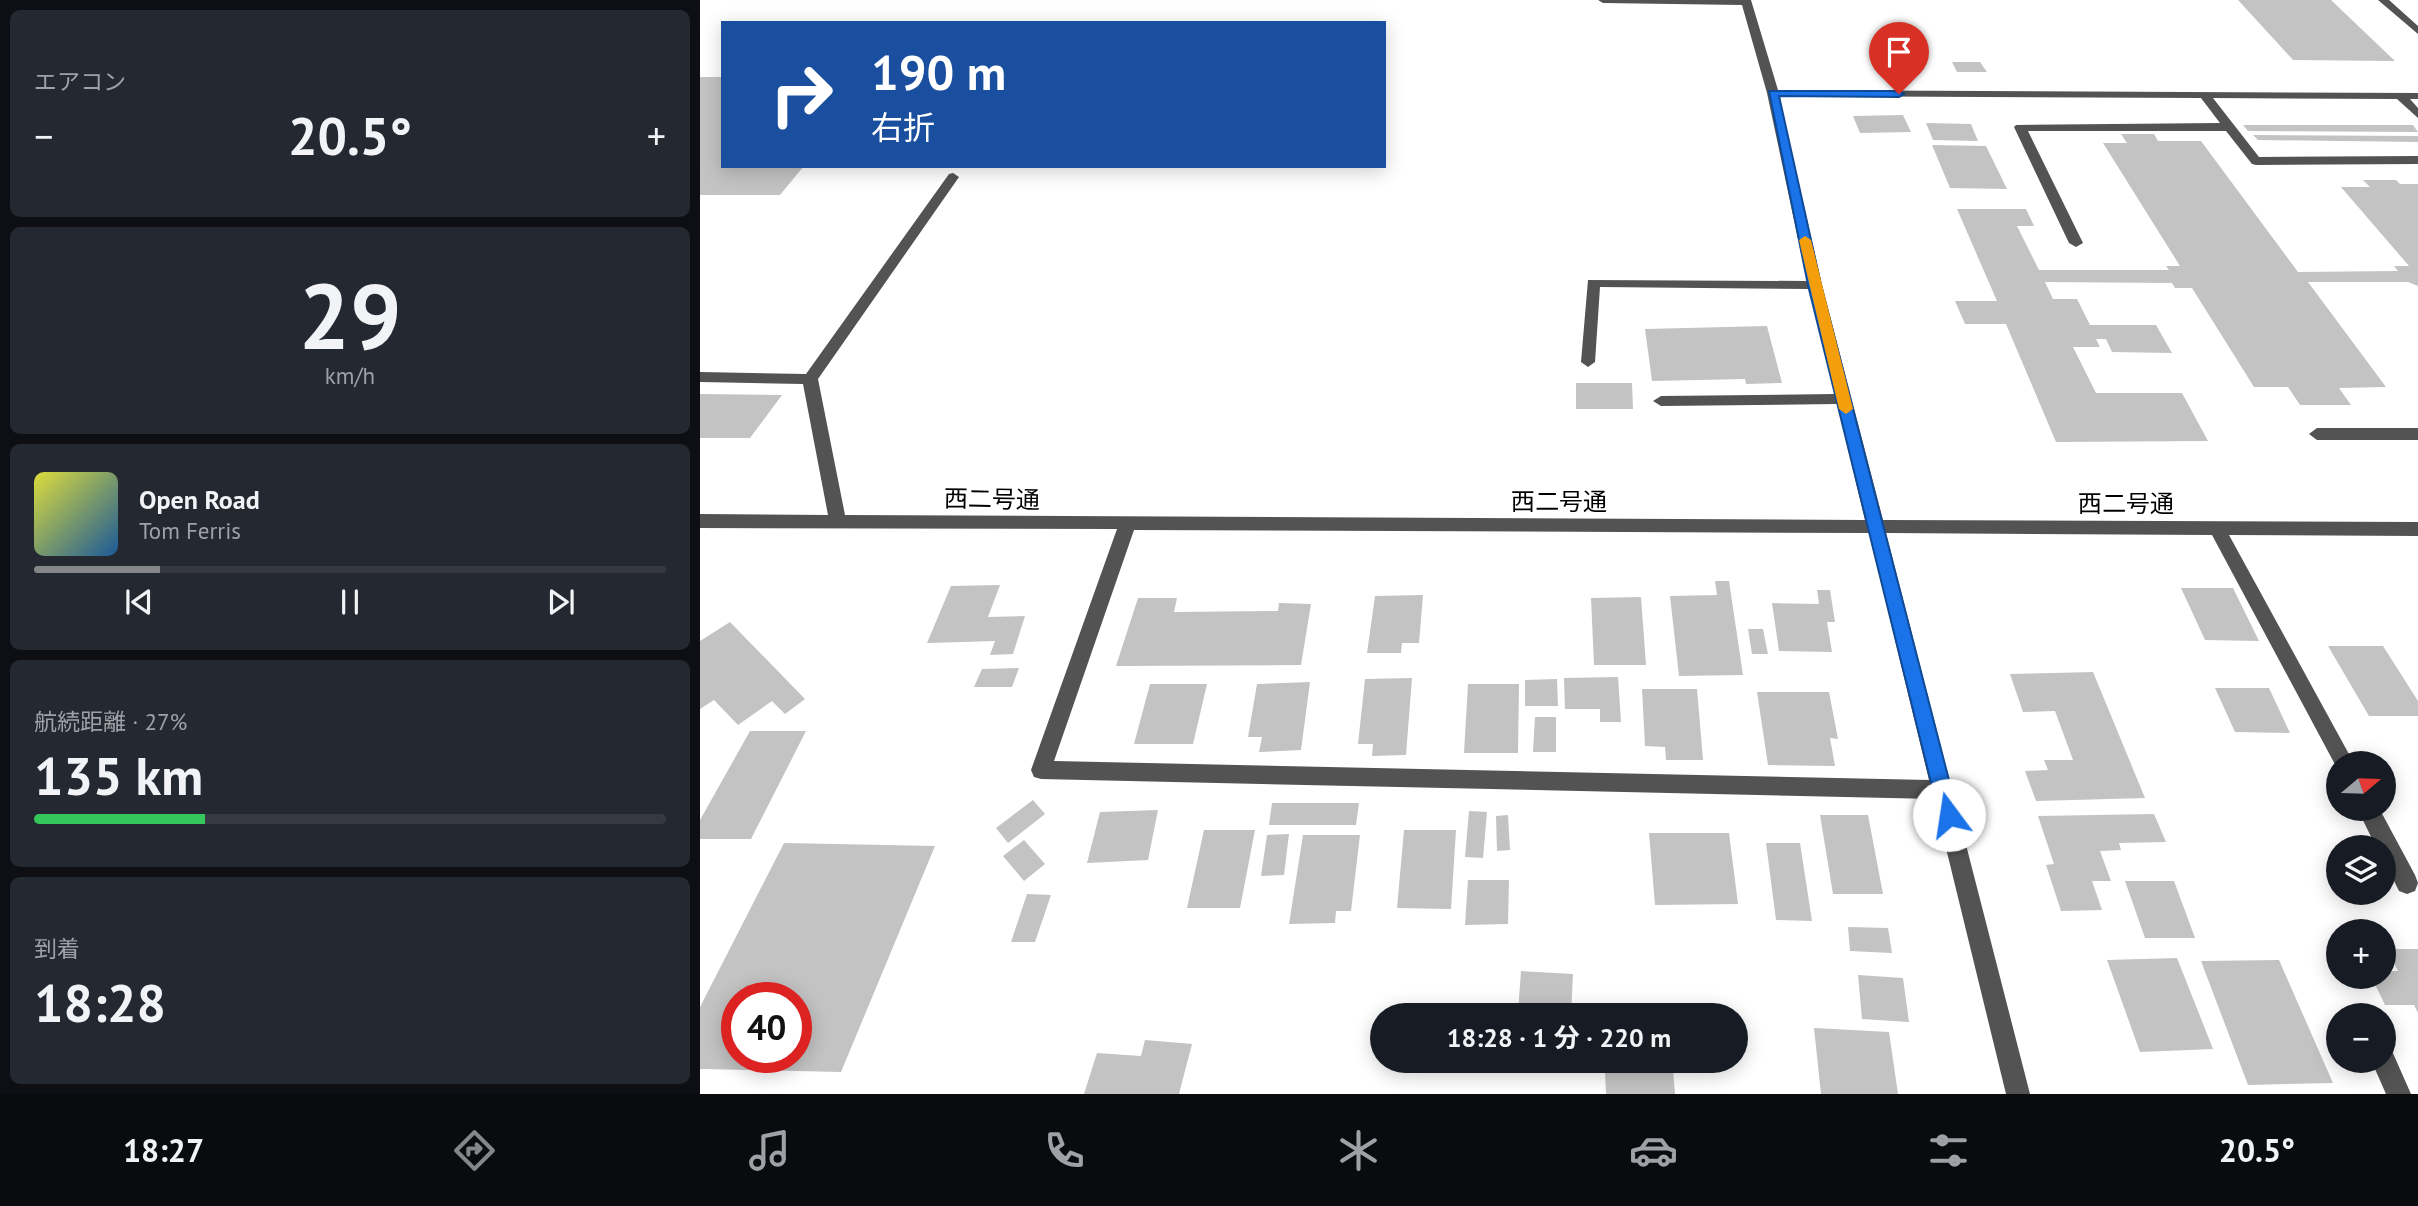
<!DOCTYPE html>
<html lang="ja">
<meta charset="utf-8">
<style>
:root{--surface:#171b24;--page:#242831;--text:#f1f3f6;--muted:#9ea1a6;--line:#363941;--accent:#858687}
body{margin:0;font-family:"PT Sans","Noto Sans JP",sans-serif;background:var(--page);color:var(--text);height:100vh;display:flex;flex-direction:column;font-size:26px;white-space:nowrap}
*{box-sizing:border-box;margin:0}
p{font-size:23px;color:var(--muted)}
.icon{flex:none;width:38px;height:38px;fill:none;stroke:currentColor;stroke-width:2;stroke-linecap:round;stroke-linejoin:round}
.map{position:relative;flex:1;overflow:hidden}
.panel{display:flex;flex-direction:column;gap:10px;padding:10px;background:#0d0f14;width:700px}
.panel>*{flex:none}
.banner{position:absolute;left:21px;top:21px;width:665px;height:147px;border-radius:0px;box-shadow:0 4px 18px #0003;background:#1a4fa0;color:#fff;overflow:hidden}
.needle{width:46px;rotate:71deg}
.controls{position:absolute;left:1626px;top:751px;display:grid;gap:14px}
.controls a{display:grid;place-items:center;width:70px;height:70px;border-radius:50%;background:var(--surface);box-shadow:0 4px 18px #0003;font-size:35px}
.speed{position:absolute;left:21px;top:982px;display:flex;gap:14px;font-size:35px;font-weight:700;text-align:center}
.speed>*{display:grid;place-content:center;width:91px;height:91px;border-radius:50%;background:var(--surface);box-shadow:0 4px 18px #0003;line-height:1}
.speed .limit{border:10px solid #d22;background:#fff;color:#111}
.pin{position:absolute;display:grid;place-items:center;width:60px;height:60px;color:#fff;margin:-72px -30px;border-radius:50% 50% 50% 0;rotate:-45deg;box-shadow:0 0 7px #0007}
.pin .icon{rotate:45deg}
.me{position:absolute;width:77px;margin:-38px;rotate:346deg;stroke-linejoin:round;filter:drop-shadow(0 0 5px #0008)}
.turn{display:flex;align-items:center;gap:24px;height:147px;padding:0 35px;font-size:32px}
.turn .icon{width:91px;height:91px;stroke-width:2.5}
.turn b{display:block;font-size:49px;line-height:60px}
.big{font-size:52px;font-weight:700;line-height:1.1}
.panel .tile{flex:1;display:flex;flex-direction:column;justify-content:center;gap:10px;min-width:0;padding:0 24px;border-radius:10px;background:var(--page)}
.panel .dial{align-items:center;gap:0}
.dial b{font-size:91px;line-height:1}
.song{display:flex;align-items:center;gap:21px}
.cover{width:84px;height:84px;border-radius:10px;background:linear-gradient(135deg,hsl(60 70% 55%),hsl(210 70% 35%))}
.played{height:7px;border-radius:4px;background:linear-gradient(90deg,var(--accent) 20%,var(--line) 20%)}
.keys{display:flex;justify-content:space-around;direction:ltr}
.heat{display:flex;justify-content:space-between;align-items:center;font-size:38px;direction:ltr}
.charge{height:10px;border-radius:5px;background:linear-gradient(90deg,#34c759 27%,var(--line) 0)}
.trip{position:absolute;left:670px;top:1003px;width:378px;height:70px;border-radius:35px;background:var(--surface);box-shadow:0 4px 18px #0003;font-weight:700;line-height:70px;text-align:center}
.dock{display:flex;height:112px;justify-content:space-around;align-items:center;background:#090b0e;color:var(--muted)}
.dock .icon{width:49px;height:49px}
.dock .selected{color:var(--accent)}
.dock b{font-size:32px;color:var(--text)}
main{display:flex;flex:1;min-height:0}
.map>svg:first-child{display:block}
.building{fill:#c3c3c3;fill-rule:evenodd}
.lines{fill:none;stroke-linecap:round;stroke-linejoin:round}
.minor{fill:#535353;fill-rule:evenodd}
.route{fill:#1a73e8;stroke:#114b97;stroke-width:2}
.slow{fill:#f59e0b}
.labels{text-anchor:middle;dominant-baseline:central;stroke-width:7;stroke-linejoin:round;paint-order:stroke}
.street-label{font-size:24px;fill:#000;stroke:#fff}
</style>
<main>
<section class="panel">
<div class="tile"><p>エアコン</p>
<div class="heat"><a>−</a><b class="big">20.5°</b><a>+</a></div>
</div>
<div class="tile dial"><b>29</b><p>km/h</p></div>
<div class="tile">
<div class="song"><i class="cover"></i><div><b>Open Road</b><p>Tom Ferris</p></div></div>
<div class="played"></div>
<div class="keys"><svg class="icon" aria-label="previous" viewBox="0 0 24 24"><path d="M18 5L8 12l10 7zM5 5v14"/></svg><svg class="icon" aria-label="pause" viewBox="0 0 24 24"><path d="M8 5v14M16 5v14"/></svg><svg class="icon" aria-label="next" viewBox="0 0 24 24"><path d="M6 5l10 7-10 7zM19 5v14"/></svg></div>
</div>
<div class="tile"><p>航続距離 · 27%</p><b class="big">135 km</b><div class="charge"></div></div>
<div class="tile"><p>到着</p><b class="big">18:28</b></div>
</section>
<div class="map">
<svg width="1718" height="1094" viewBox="0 0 1718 1094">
<rect width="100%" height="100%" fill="#fff"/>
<!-- building -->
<path class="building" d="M1538,0H1631L1695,61L1593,60Z
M1252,62H1280L1287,72H1257Z
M0,77H23V166H104L80,195H0Z
M1203,115L1211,132L1160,133L1153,116Z
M1226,123L1271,124L1278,141L1233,140Z
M1543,125H1713L1718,132L1548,131Z
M1421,134H1454L1458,141H1501L1598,272L1698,271L1694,266H1709L1641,187H1670L1663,180H1696L1700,184H1718V286L1708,282H1608L1686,387L1639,388L1651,405H1600L1588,387H1554L1492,288H1475L1472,283L1345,282L1353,299H1377L1390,325H1456L1472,353L1412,352L1406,339H1396L1400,347H1373L1396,393H1482L1508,441L1356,442L1306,324H1265L1255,301H1297L1257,209H1326L1334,226H1317L1339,270H1469L1466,266H1480L1403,143H1427Z
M1553,135L1718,136V142L1558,140Z
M1232,145L1286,146L1307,189L1250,188Z
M1067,326L1082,383L1046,384L1045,379L952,381L945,329Z
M876,383H932L933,409H876Z
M0,394L82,395L50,438H0Z
M1015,581H1029L1043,675L979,676L970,596L1017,595Z
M300,585L288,617L325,616L313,654L290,655L295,641L227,643L251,586Z
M1481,588H1533L1559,641L1505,640Z
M1117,590H1130L1135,622H1127L1132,652L1079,651L1072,603L1119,604Z
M723,595L719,643H702L701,653H667L675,596Z
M941,597L946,665H894L891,598Z
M438,598H477L474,612L578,611L579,603L611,604L601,665L416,666Z
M30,622L105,699L85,714L72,701L38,725L14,700L0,709V641Z
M1048,629H1063L1068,654H1052Z
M1628,646H1683L1718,701V716H1669Z
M319,668L312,687H274L282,669Z
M1393,672L1445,798L1336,801L1325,771L1348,770L1344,760H1373L1355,711L1323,712L1310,674Z
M918,677L921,722H900V709H865L864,678Z
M712,678L706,755L672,756L673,744H658L665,679Z
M857,679L858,706H825V680Z
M610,682L601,750L559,752L562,737H548L557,684Z
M450,684H507L493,744H434Z
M768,684H819L818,753H764Z
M1515,688H1569L1590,733L1535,732Z
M942,689H997L1003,760H966L965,747L945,746Z
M1057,692H1129L1138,739L1130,738L1135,766L1068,765Z
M835,717H856V752H833Z
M50,731H106L51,839H0V820Z
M333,800L345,814L308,843L296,828Z
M572,803H659L656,825H569Z
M458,810L448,860L387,863L400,812Z
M769,811L787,812L783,858L765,857Z
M1454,814L1466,842L1419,843L1421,850L1400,851L1411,881H1392L1402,910L1361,911L1346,865L1354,864L1338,816Z
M808,815L810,850L797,851L796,816Z
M1120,815H1168L1183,894H1133Z
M504,830H555L540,908H487Z
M704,830H756L751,909L697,908Z
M949,833H1029L1038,904L955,905Z
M589,834L584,875L561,876L567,835Z
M603,835H660L651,911H636L635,923L589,924Z
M324,840L345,864L324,881L303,856Z
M84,843L235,846L141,1072L0,1069V1007ZM37,998H96V1057H37Z
M1066,843H1100L1112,921L1076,920Z
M768,880H809L808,924L765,925Z
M1425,881H1474L1495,938H1445Z
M327,894L351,895L335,942H311Z
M1148,927L1188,928L1192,953L1150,951Z
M1687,949H1718V1013L1714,1005H1685L1671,976H1684V971H1698Z
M1477,958L1513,1049L1440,1052L1407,960Z
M1579,960L1633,1083L1548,1085L1501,961Z
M821,971L873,974L871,1015L818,1012Z
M1158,975L1203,978L1209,1022L1162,1019Z
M1114,1028L1189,1032L1198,1094H1121Z
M445,1040L492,1044L479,1094H384L397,1053L441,1056Z
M973,1070L975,1094H906L905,1071Z"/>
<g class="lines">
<!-- minor -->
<path class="minor" d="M898,0H1051L1078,90L1718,93V99H1710L1718,108V118L1697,99L1513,98L1559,157L1718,156V164L1556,165L1552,164L1526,131H1328L1383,243L1376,247L1369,243L1314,127L1316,125L1520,123L1501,98L1079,96L1122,285L1183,520L1718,522V536L1529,535L1650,756L1653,763H1638V770L1512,535L1186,533L1330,1094H1306L1234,799L341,779L334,777L331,770L417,529L0,528V514L128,515L103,384L0,382V372L106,374L249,174L253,173L259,177L118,379L145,515L1165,520L1137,404L961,406L953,401L961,396L1135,394L1109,289L900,287L895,362L888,367L881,362L888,280L1107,281L1067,93L1042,5L903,3ZM434,530L1169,533L1229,780L354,761Z
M1678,0H1689L1718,26V34Z
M1617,428H1718V440H1617L1609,434Z
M1657,808H1679L1715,875L1718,883L1715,891L1707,894L1699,891L1684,861V847H1676Z
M1684,1048L1692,1051L1711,1094H1686L1671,1060H1684Z"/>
</g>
<!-- route -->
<path class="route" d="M1069,91H1199L1204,94L1199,97L1079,96L1121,285L1258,815L1255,822L1249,824L1242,822L1239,815L1108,285Z"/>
<!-- slow -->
<path class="slow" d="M1105,236L1111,240L1153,409L1146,414L1139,409L1099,240Z"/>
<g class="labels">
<!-- street labels -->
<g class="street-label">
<text transform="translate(292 499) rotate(1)">西二号通</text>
<text x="859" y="501">西二号通</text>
<text x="1426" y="503">西二号通</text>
</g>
</g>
</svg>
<div class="controls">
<a><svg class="needle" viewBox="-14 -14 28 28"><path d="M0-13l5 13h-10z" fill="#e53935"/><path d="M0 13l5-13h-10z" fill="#9ea1a6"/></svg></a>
<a><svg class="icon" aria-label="layers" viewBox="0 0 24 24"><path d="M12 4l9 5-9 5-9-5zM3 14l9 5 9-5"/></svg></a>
<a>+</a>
<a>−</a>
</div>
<div class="speed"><div class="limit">40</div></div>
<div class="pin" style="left:1199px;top:94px;background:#d93025"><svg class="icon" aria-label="arrive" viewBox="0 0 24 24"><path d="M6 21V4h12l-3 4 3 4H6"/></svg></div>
<svg class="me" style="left:1249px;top:815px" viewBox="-20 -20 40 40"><circle r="19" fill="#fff"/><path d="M0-13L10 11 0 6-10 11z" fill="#1a73e8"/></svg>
<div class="trip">18:28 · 1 分 · 220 m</div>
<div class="banner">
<div class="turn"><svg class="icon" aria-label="right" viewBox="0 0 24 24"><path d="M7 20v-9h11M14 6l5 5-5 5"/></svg><div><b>190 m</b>右折</div></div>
</div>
</div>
</main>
<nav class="dock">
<b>18:27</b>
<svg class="icon selected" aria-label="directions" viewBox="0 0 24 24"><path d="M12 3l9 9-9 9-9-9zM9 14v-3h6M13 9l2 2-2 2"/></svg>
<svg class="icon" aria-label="music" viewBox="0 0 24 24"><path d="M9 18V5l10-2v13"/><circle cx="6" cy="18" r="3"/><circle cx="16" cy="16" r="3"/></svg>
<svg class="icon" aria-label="phone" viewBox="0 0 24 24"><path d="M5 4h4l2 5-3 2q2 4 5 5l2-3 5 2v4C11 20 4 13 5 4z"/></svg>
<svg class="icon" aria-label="climate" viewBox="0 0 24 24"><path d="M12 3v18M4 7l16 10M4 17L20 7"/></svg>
<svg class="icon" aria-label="car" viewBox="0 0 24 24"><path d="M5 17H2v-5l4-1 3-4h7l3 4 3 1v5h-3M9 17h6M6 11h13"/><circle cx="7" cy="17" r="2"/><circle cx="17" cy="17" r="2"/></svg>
<svg class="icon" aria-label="filters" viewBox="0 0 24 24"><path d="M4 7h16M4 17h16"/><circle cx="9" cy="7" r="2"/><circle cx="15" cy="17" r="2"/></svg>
<b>20.5°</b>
</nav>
